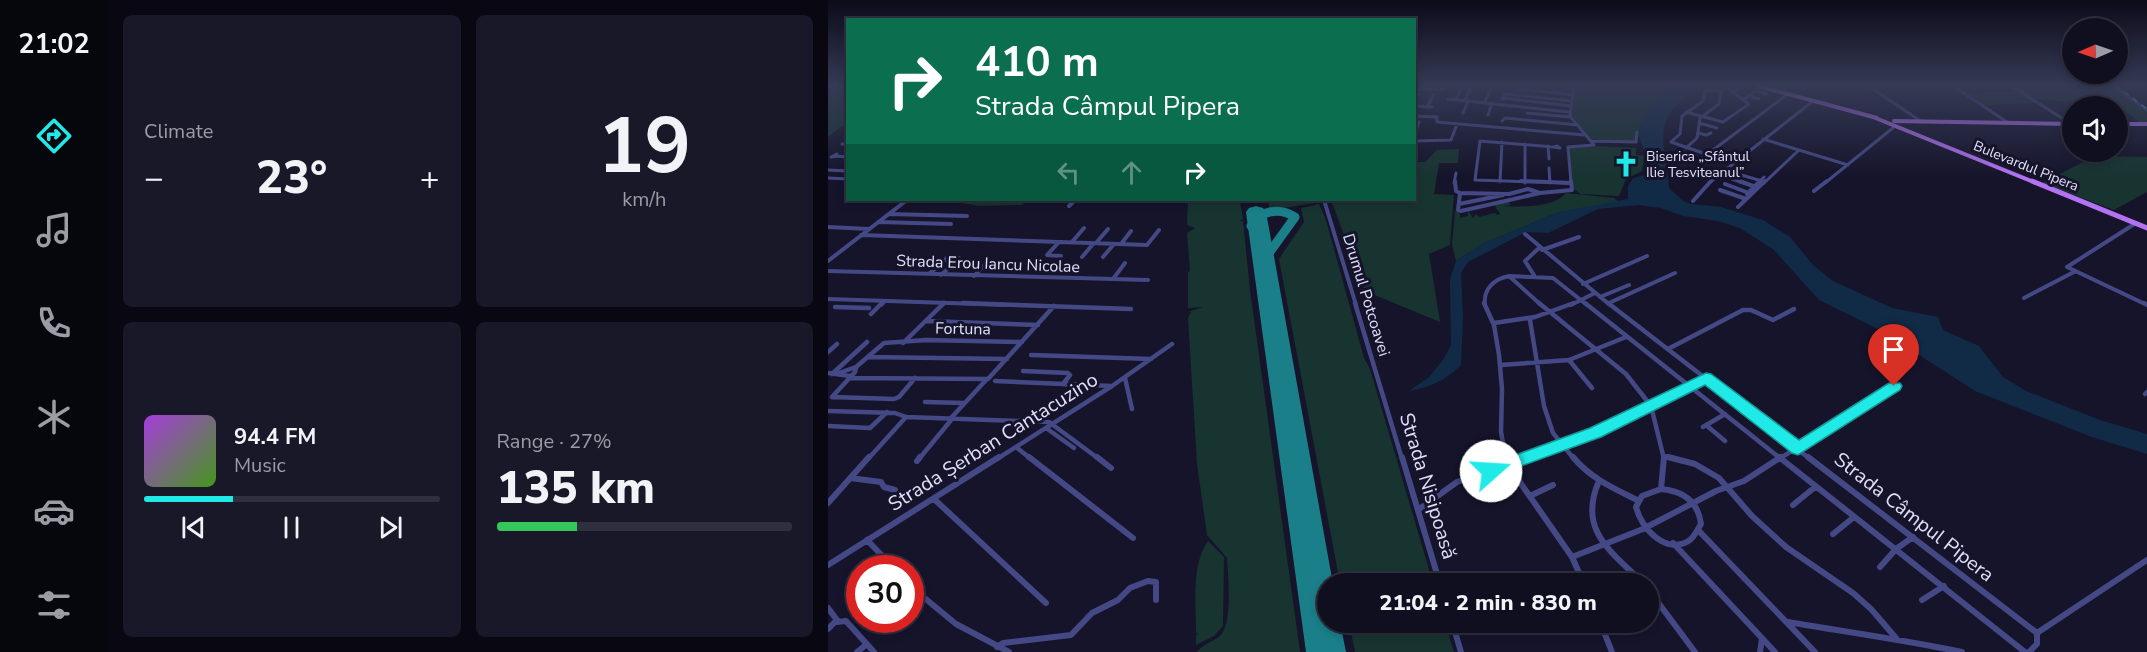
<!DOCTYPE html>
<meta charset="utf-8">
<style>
:root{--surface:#100f20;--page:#191829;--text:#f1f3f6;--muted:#9c9ca5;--line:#302f3e;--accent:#1feae7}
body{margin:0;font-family:"Nunito Sans",sans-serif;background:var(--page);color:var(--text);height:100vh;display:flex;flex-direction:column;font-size:22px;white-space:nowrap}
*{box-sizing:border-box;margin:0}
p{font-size:20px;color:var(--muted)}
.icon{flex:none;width:33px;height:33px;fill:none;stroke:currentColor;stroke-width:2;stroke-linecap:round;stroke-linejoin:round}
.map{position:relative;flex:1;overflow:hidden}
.side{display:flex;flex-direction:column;gap:15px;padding:15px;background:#090812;width:720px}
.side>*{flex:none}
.hud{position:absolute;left:18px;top:18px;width:570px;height:183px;border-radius:0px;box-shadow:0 3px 9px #0003,0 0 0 2px var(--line);background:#0b6e4f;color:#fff;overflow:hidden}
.needle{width:39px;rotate:268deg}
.fabs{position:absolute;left:1234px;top:18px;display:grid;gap:12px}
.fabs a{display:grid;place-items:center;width:66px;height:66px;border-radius:50%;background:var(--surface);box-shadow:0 3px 9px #0003,0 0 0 2px var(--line);font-size:30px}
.speed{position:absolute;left:18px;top:555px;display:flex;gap:12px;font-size:30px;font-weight:700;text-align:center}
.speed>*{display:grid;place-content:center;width:78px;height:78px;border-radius:50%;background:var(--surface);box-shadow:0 3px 9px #0003,0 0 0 2px var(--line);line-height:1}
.speed .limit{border:9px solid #d22;background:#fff;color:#111}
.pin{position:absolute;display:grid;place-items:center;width:51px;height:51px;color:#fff;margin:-62px -26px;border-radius:50% 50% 50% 0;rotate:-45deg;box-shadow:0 0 6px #0007}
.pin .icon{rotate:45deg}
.me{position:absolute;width:66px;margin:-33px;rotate:71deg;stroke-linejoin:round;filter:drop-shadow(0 0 4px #0008)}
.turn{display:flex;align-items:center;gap:21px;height:126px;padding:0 30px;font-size:27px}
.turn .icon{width:78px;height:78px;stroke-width:2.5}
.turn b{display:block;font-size:42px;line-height:51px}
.lanes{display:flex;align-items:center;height:57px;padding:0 30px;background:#0003;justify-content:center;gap:30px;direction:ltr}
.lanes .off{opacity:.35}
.big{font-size:45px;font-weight:800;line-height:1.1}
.side .widget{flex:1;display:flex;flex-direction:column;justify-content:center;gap:9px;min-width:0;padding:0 21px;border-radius:9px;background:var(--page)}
.side .dial{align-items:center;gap:0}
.dial b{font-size:78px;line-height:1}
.song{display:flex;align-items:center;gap:18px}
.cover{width:72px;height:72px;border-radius:9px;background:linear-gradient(135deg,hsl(280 70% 55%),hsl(100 70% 35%))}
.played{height:6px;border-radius:3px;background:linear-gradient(90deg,var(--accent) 30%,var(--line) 30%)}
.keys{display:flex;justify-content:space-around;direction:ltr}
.heat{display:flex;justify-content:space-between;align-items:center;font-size:33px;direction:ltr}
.charge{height:9px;border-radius:4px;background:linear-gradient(90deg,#34c759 27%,var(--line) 0)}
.side .tiles{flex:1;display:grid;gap:15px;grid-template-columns:repeat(2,1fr)}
.trip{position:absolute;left:489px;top:573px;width:342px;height:60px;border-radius:30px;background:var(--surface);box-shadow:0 3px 9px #0003,0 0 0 2px var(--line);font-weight:800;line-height:60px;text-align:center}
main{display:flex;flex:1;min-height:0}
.dock{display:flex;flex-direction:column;width:108px;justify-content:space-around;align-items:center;background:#06060d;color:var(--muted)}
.dock .icon{width:42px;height:42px}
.dock .current{color:var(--accent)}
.dock b{font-size:27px;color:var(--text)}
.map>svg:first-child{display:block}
.green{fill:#183430}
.water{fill:#112b47}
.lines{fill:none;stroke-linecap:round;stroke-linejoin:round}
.taxiway{stroke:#1a7f89;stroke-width:9}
.runway{fill:#1a7f89;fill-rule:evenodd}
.minor-far3{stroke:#444985;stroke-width:3}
.minor-far2{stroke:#444985;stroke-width:4}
.minor-far1{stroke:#444985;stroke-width:4.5}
.minor{stroke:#444985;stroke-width:6}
.major-far1{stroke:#b472f2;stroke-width:4}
.major{stroke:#b472f2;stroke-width:5}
.rail{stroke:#1feae7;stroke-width:1.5;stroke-dasharray:6 5;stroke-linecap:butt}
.route{fill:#1feae7;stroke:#149896;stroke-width:1.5}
.labels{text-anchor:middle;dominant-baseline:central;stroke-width:6;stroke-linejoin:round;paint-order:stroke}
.far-poi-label{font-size:14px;fill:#e1e0fc;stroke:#15142b;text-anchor:start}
.far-street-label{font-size:14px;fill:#e1e0fc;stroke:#15142b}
.street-label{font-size:16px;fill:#e1e0fc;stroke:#15142b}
.near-street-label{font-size:20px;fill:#e1e0fc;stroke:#15142b}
</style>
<main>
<nav class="dock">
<b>21:02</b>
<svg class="icon current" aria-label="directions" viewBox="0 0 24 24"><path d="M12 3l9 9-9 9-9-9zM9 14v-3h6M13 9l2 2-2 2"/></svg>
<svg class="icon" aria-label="music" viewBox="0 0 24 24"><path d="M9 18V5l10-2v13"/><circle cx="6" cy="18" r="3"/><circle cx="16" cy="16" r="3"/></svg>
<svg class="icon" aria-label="phone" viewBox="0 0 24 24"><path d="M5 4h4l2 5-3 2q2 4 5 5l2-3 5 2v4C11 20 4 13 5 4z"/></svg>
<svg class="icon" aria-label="climate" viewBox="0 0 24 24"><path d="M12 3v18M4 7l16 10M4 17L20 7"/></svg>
<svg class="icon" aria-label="car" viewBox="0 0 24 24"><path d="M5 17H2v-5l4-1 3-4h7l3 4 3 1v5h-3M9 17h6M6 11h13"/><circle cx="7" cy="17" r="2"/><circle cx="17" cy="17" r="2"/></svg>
<svg class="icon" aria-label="filters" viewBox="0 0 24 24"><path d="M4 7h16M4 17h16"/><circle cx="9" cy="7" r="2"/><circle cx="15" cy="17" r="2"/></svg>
</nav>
<section class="side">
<div class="tiles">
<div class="widget"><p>Climate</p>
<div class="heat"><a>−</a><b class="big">23°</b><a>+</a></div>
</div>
<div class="widget dial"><b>19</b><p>km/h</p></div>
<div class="widget">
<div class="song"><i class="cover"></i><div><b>94.4 FM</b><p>Music</p></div></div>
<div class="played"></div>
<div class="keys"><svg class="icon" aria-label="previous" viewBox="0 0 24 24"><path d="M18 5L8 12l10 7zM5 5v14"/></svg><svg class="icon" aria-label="pause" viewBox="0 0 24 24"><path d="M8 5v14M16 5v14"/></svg><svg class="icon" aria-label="next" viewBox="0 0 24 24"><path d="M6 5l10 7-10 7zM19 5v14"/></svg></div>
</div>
<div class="widget"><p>Range · 27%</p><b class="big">135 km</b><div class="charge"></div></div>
</div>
</section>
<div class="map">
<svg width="1319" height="652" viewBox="0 0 1319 652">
<rect width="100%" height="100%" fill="#15142b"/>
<!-- green -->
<path class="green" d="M0,85H19V122L0,137Z
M748,85H833L837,90C832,109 812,109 810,139L805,142L763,139L744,115Z
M1183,85H1286L1319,110V123H1313L1289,105L1207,99L1211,103L1150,105L1132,93L1192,91Z
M767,146L808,148V155L816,156L814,171L798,179L791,196L753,194L744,188L741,147Z
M631,149L630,163H611L606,194L626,195L622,245L601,254L612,322L537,291L503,200H586L587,162H597L609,150Z
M1267,156L1319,157V192L1286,210L1214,183Z
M738,193L786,198L791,202L731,212L656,243L628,261L624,245L627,211L632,213V218L640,216V212L646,210L641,212L645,218L648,214L651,217L667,213L669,215L672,214L670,210L663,211L669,210L667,205L680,201L683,205L675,206C692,207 726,208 738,193Z
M81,200H177L179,202L200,200L193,205L151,206L134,203Z
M360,200H426L412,202L415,219L411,221H415L422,290L472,652H369C375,644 384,642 392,636C405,624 400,575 399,558L379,535L369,464L360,318L363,312H360L375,307L360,308V272L362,271L359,233L367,228L359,225Z
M440,200H492L487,203L442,210Z
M491,204L498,220L536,358L542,369L605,583H512L451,259L476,222L473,208Z
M380,541L396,557L395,626L386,636L368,645V635L370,634L368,632C368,604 363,565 380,541Z
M521,623H617L626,652H527Z"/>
<!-- water -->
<path class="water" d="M833,85L864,86C859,100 845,105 839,119C830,138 840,167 841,188L855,201L863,204L893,207L935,220L962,237L985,265L1005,281L1064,308L1110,317L1115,330L1151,346L1175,377L1198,391L1272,420L1319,434V454L1264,437L1147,391L1056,332L991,300L946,250L912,228L890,221L855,216L833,208L811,205L770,209L720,233L698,232L640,262L633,273L635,317L633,365C617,381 602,387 581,391L601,377L615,360L623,345L622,280L628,261L656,243L731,212L800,199V186L805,178L817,175C817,169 818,162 817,156C814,136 805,139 817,115C821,105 834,101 837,90Z"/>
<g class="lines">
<!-- taxiway -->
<path class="taxiway" d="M431,235L423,226C432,210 452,207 467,217L441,253L436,264"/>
<!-- runway -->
<path class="runway" d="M428,206L435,208L438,212L505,584H500V622H512L518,652H478L418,212L421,208Z"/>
<!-- minor-far3 -->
<path class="minor-far3" d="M1039,85L1094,122
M1124,85L1179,122
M1182,85L1243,124
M1284,85L1319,110
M586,89H616L620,85
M691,89L745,95
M905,92L914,87
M920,96L931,99
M674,98L743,106
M586,99L590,94
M620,99L741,112
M628,99L635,85
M675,99L677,94L744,101
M916,99L928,91L938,94
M637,100L644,85
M657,102L664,85
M586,106L604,107
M599,107L606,94
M858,112L895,122L921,104L895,85
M635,113L640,101
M699,113L743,117
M660,115L664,103
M586,116L609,117V122L757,135
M674,121L677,118L750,125
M871,123L889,128
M17,126H20
M870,133L878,135L883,133
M586,138L591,122
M935,139L1020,165
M586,141L623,140L629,124
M763,141L808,142L809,132
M14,144H20
M697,144V183
M720,146L721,159
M729,146L732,148L726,147Z
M726,147L652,141L647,180L741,183
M858,148L869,138L872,118L891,104L893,93L896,90
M9,154L8,156L3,157Z
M878,154L843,142L852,134L854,116L875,101L877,90L894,91
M8,156L20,157
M873,159L960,94
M721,168L722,183
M0,170L20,171
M910,174L934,181
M0,178L20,179
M904,179L916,183
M672,182L674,142
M626,183L628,173
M743,183L740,147L766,145L742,116L746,85
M881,183L985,101
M930,183L936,177
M936,183L971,150
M997,183L1066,127"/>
<!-- minor-far2 -->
<path class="minor-far2" d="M627,181L628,191L632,193
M693,181L743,183
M911,181L928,187
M897,184L921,193
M892,190L918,199
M986,191L999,181
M632,193L681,194L700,189L712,193L744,190L743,181
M632,193L630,210L633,211L712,193
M919,194L932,181
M496,200L528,305
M865,201L883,181
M631,204L675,195
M241,206L247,200
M910,207L937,181
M61,214L139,216
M50,222L123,224
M1308,223L1239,267L1319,305
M0,227L41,229
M697,234L782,305
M33,235L319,245L331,230
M231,242L219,255L233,256
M244,242L256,228
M268,243L280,229
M293,244L303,231
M714,250L751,237
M254,257L266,243
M275,257L286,244
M0,261L79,200
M0,271L320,280
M101,274L119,258
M113,275L131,258
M706,275L697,261L711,248
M146,276L161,260
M681,276L725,278L759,305
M285,279L297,263
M755,284L819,256
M772,297L801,285
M1196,298L1246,272
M0,299L180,305
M781,303L847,273
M53,305L57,301
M114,305L116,303
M657,305C655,289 666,279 681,276L713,305
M743,305L767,293"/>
<!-- minor-far1 -->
<path class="minor-far1" d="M135,303L303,309
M527,303L574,459
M656,303L666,325L671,355L674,389L673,432L678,459
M711,303L798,374L823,406L836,459
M757,303L953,459
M780,303L982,459
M1316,303L1319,305
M7,307L41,308
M43,314L54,303
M702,320L716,406L725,433L746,459
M98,321L210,325
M666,323L707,317L746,303
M75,343L116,303
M840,349L915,310H923L945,320L966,309
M0,352L9,344
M203,355L323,359
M40,357L179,359
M741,360L764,388
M673,365L741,360L798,337
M195,371L240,373L242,375L235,384
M0,373L22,376
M11,373L28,367
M4,374L39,342
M22,378L160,379L226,306
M297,378L304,409
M167,381L284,386
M1317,394L1319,392
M4,397L27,372L28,367L56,343L98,340L194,342
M4,397L66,399L71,397L87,378
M97,402L136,403
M0,411L67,413L78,417L221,422L271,459
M122,419L159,379
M878,425L897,441
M0,426L42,428L59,412
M875,427L897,414
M218,428L246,448
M188,447L203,459
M835,456L846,459
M40,459L78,417
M91,459L124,419
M169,459L284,386L344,344
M693,459L767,432L878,378
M951,459L1066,386"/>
<!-- minor -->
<path class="minor" d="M201,457L305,538
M269,457L283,468
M574,457L612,584
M677,457L680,465L744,557L756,584
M745,457C763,479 787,489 811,501
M840,457L867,464L891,478L924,516L958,547L1025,593L1043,609L1068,638
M951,457L1197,652
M980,457L1209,633
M89,461L92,457
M22,478L53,482L56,487L67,490
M771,481C749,531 784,552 816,584
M833,489C855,491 870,501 873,524C870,529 866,537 862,540C838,556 813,528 808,507L814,496Z
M833,489L836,457
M702,496L725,485
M106,499L218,603
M0,503L41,457
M965,505L987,487
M590,510L629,482L697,457
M871,531L987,652
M1005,534L1026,517
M39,540L66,568
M845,543L947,652
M744,557L815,529L888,491L916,481L953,457
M0,565L171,457
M1052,567L1068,549L1085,537
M82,586L128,624L181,652
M820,589L867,652
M1094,600L1116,586
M0,608L9,620L0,629
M9,622L18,621L46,652
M624,622L633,652
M772,622L784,652
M960,622C1018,632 1076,640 1134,652
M1209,633L1319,560
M169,647L175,643L243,635L264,613L290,600L302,588L320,581L328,582V600
M29,652L39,644
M932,652L934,639
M1201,652L1209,644V633"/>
<!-- major-far1 -->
<path class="major-far1" d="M927,85L1049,118
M1045,117L1208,183
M1066,121L1245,124
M1290,124H1319"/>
<!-- major -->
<path class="major" d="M1204,181L1319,228"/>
<!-- rail -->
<path class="rail" d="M1287,85L1319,109"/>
</g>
<!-- sky -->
<linearGradient id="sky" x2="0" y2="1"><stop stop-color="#0c0b18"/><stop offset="0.48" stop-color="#353a55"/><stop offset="1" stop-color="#353a55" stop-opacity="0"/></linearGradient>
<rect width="1319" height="177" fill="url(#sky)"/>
<!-- route -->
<path class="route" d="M878,373L883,374L971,440L1061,383H1072L1074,386L1072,390L970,455L964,453L877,385L773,437L663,477L657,475L654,471L657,466L762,428Z"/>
<!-- icons -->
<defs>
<g id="church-bare" transform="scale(2.07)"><path d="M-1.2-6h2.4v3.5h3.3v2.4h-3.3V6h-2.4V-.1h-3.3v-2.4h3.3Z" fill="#1feae7" stroke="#15142b" stroke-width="2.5" paint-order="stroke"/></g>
</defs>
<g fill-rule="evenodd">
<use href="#church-bare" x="798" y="164"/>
</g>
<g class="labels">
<!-- far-poi labels -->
<g class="far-poi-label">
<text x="818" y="156">Biserica „Sfântul<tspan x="818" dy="16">Ilie Tesviteanul”</tspan></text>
</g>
<!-- far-street labels -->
<g class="far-street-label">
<text transform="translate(1198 166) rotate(22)">Bulevardul Pipera</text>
</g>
<!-- street labels -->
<g class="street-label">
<text transform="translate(160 264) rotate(2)">Strada Erou Iancu Nicolae</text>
<text transform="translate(538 295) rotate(73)">Drumul Potcoavei</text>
<text transform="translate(135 329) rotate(1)">Fortuna</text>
</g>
<!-- near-street labels -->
<g class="near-street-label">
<text transform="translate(165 442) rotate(-32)">Strada Șerban Cantacuzino</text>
<text transform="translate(600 486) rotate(73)">Strada Nisipoasă</text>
<text transform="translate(1086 517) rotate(38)">Strada Câmpul Pipera</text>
</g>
</g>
</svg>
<div class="fabs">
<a><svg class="needle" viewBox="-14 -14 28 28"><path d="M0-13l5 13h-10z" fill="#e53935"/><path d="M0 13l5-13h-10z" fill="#9c9ca5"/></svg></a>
<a><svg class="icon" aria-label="sound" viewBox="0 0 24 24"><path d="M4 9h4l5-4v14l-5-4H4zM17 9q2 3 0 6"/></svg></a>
</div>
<div class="speed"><div class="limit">30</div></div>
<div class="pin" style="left:1066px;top:386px;background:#d93025"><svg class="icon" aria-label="arrive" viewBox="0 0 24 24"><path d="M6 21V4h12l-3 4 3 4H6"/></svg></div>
<svg class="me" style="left:663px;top:471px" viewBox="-20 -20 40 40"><circle r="19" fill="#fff"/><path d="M0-13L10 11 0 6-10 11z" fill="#1feae7"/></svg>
<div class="trip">21:04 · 2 min · 830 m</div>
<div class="hud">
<div class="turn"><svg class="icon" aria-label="right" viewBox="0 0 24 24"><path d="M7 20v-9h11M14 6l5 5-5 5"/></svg><div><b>410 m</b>Strada Câmpul Pipera</div></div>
<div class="lanes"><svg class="icon off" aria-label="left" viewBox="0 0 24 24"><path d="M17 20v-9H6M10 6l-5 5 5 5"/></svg><svg class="icon off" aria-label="ahead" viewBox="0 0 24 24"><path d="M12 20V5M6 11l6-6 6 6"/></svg><svg class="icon" aria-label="right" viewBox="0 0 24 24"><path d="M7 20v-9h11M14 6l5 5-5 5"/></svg></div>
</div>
</div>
</main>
